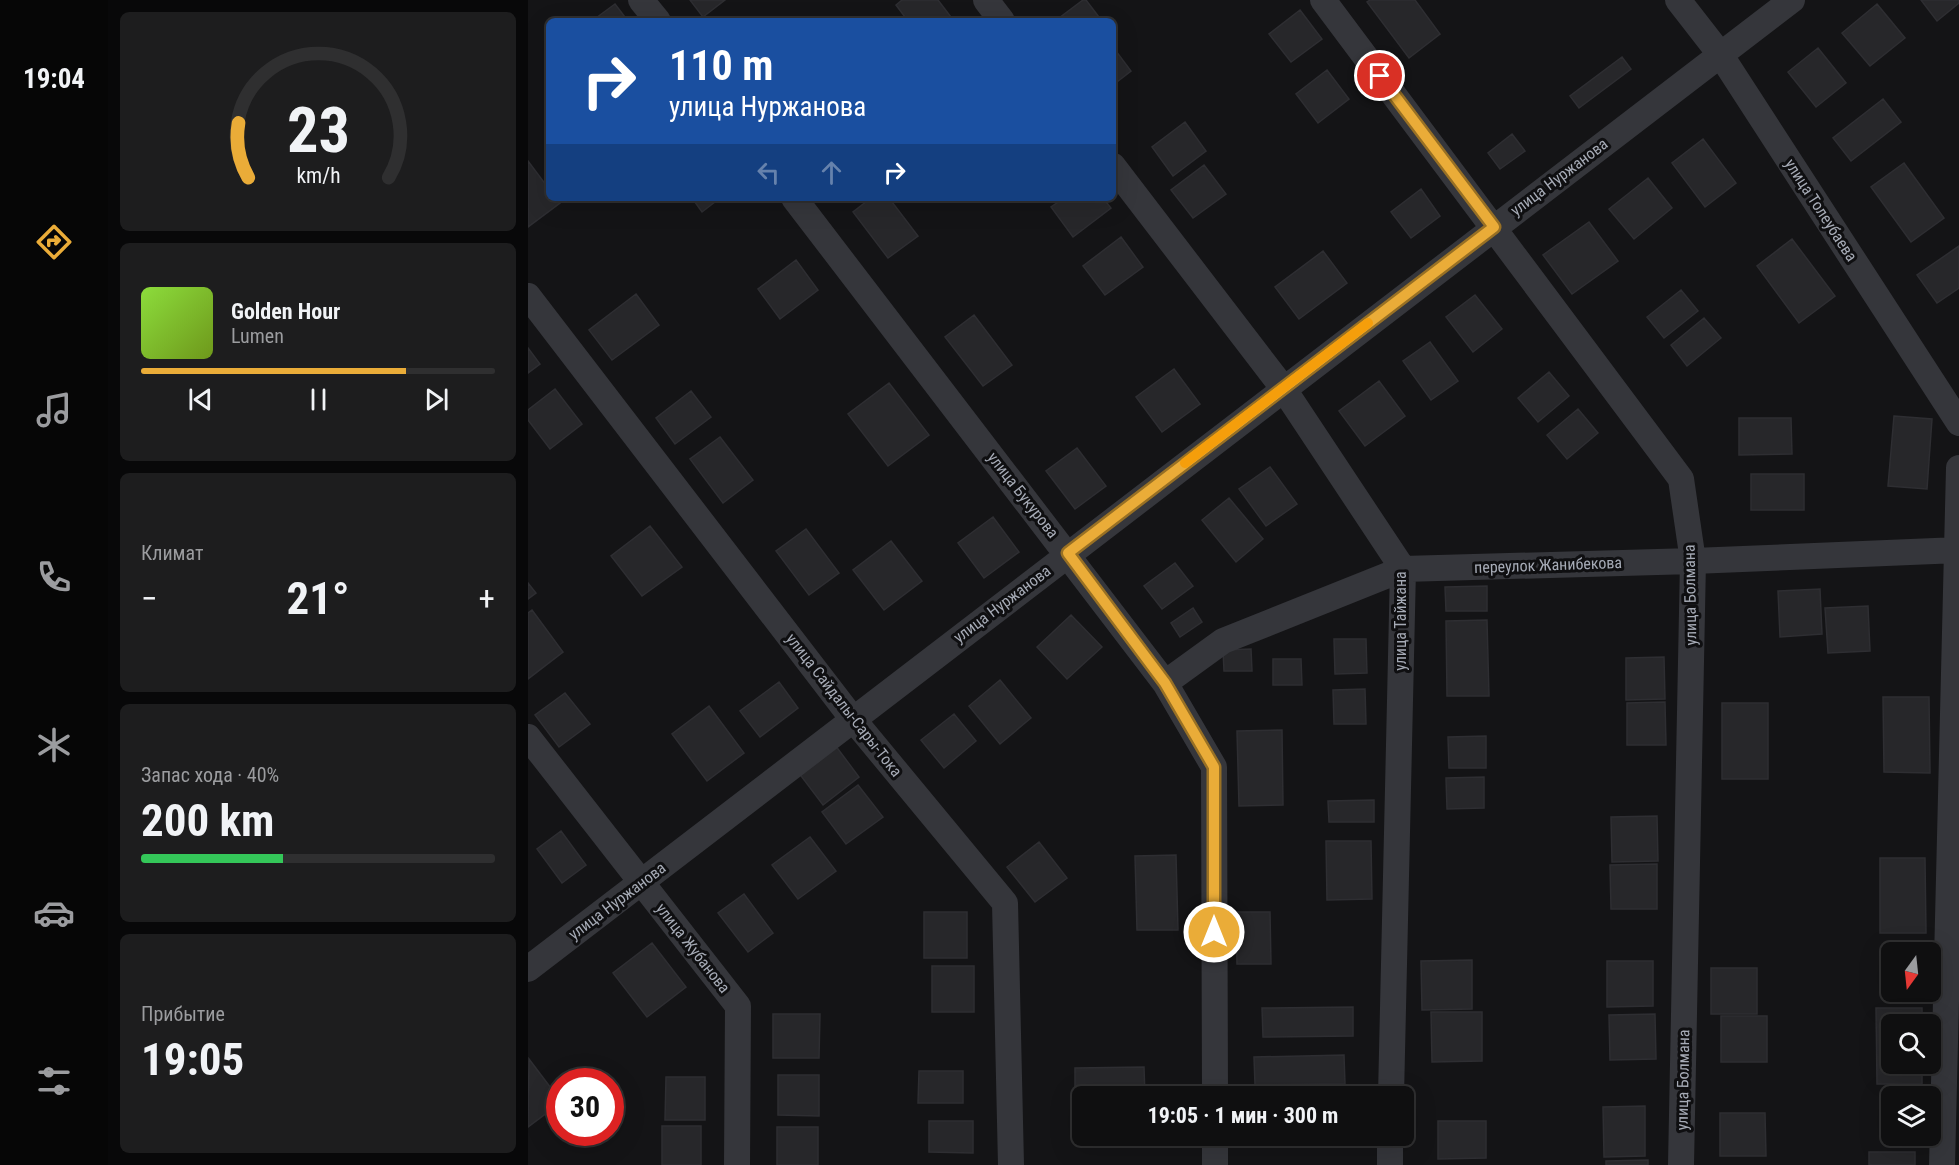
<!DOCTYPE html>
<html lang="ru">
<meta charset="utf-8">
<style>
:root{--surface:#0f0f10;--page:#1d1d1e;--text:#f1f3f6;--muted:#9b9c9f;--line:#2f2f30;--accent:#eaac38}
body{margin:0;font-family:"Roboto Condensed",sans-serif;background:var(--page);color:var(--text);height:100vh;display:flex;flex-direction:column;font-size:22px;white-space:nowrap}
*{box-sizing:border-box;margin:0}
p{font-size:20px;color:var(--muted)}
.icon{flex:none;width:33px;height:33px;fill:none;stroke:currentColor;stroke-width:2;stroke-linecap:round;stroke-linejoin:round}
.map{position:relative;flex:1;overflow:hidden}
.details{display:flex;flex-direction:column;gap:12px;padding:12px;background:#080809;width:420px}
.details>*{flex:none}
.banner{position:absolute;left:18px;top:18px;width:570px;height:183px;border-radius:9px;box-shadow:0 6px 24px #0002,0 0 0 2px var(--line);background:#1a4fa0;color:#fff;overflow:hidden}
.needle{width:39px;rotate:195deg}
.tools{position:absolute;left:1353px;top:942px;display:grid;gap:12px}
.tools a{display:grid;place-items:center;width:60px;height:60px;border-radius:9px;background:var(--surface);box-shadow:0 6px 24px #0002,0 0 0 2px var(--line);font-size:30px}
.speed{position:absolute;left:18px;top:1068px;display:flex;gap:12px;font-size:30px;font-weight:700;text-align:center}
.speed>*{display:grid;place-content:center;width:78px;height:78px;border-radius:50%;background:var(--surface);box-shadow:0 6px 24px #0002,0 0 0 2px var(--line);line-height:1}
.speed .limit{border:9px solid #d22;background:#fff;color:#111}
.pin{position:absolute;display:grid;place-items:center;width:51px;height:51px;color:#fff;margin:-26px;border:3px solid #fff;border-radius:50%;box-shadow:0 2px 6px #0007}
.me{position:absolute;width:66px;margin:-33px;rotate:0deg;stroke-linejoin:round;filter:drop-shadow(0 0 4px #0008)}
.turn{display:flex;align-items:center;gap:21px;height:126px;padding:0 24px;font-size:27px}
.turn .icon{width:78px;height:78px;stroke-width:2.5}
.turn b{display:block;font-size:42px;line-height:51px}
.lanes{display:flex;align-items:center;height:57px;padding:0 24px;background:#0003;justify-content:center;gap:30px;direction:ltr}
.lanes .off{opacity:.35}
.big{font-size:45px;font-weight:700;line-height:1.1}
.details .widget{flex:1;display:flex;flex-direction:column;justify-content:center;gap:9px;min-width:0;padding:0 21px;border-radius:9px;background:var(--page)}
.details .dial{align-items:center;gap:0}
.dial svg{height:156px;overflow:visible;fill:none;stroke:var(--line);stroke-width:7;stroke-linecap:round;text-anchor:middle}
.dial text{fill:var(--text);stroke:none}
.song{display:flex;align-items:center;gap:18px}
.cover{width:72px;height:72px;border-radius:9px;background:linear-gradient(135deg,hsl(90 70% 55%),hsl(80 70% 35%))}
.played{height:6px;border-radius:3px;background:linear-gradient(90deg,var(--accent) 75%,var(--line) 75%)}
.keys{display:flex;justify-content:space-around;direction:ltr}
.heat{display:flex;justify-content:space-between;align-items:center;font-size:33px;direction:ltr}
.charge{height:9px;border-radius:4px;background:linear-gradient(90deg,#34c759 40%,var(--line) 0)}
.trip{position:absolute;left:544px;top:1086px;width:342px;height:60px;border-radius:9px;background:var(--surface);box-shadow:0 6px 24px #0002,0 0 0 2px var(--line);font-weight:700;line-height:60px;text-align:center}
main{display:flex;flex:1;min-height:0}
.menu{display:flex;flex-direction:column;width:108px;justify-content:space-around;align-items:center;background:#060606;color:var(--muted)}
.menu .icon{width:42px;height:42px}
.menu .active{color:var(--accent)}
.menu b{font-size:27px;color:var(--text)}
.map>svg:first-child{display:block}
.building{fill:#27272a;stroke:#2e2e32;stroke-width:1.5}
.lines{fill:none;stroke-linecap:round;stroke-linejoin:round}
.minor{stroke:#35363b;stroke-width:26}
.route-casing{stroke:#987024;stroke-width:15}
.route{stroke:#eaac38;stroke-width:10}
.slow{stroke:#f59e0b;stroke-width:10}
.labels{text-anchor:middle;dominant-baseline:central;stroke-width:6;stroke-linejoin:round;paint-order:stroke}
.street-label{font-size:16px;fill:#a6abb6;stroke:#0f0f11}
</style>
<main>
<nav class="menu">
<b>19:04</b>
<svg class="icon active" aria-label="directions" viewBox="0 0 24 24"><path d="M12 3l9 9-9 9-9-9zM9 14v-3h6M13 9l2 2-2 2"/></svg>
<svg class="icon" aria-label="music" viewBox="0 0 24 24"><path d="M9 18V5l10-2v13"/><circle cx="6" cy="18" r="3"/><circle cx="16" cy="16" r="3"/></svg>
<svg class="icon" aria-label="phone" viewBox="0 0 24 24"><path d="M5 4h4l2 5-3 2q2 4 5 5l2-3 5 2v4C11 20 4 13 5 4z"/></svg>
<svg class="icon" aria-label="climate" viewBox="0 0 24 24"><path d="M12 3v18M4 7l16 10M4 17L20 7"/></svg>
<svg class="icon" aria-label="car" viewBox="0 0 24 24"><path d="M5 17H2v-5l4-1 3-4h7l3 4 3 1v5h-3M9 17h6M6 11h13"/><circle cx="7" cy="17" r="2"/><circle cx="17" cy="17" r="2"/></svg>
<svg class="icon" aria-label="filters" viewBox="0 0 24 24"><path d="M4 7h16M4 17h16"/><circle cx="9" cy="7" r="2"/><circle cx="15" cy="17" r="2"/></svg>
</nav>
<section class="details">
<div class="widget dial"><svg viewBox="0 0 100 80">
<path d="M14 69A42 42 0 1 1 86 69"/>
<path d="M14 69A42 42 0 0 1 9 41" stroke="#eaac38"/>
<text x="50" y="56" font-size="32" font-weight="700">23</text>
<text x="50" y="72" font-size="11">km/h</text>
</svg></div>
<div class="widget">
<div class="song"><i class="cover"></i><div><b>Golden Hour</b><p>Lumen</p></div></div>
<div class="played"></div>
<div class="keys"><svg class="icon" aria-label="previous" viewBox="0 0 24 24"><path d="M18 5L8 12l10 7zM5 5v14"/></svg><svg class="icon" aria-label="pause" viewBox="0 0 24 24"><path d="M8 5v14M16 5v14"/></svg><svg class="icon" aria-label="next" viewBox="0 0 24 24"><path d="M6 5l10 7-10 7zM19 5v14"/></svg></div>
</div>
<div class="widget"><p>Климат</p>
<div class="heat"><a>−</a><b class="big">21°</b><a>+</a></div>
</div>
<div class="widget"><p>Запас хода · 40%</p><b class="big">200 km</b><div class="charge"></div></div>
<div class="widget"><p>Прибытие</p><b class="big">19:05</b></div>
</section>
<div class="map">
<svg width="1431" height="1165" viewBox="0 0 1431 1165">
<rect width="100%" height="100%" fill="#141416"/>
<!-- building -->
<path class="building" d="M162,0H197L175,17Z
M374,0H410L426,21H380L368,5Z
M555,0H558L574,21H527Z
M842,0H887L912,34L881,58L839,2Z
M1393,0H1431V3L1409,21Z
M87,4L100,21H64Z
M1349,4L1377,38L1342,66L1314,33Z
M772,10L794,39L763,62L741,34Z
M585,47L603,71L585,85Z
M1290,48L1318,83L1288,107L1260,72Z
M1094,57L1103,69L1051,108L1042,96Z
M799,70L821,99L790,123L768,94Z
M1355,99L1373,122L1323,161L1305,138Z
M657,122L678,151L645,176L624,147Z
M984,134L997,151L972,169L960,153Z
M1175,139L1208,183L1177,207L1144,163Z
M0,161L21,189V198H28L32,203L0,227Z
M1376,163L1416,218L1383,242L1343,187Z
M676,165L698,194L665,218L643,190Z
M1120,178L1144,208L1106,239L1081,209Z
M893,189L912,216L883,238L863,212Z
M164,198H192L174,212Z
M343,198H361L390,236L360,258L325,212Z
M536,198H575L583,208L545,237L523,207Z
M1061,222L1090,261L1044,294L1015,255Z
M593,237L615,267L577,295L555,266Z
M1264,239L1307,296L1271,323L1229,266Z
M1431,246V288L1409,303L1389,275Z
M795,251L819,283L771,319L747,287Z
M268,260L290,290L252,319L230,289Z
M1153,290L1170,311L1136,338L1119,317Z
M108,294L131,325L84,360L61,330Z
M947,295L974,329L945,352L918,317Z
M446,315L484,365L455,386L417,337Z
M1176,318L1193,338L1159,366L1143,345Z
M902,342L930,381L903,400L875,361Z
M0,348L12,364L0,373Z
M646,369L672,404L634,432L608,397Z
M1021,372L1041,396L1010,422L990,398Z
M851,381L877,416L837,446L811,411Z
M361,383L401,435L360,466L320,414Z
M27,389L54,424L22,449L0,420V410Z
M163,391L183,417L147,444L128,418Z
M1050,409L1070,433L1039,459L1019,435Z
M1366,416L1404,419L1399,489L1360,486Z
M1211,418H1263L1264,454L1211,455Z
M192,437L225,480L195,503L162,459Z
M549,448L578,486L547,509L518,471Z
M742,467L769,504L738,526L711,489Z
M1223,474H1276V510H1223Z
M701,498L735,539L708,562L674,520Z
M465,517L491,552L456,578L430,543Z
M122,526L154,567L114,596L83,556Z
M278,529L311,573L281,595L248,551Z
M363,541L394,581L356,610L325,570Z
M647,563L665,586L634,609L616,586Z
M0,583L8,593L0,599Z
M959,586V611H918L917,587Z
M1292,589L1294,634L1252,637L1250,591Z
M1340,606L1342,651L1300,653L1297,608Z
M665,608L674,622L652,637L643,623Z
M4,610L35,652L0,679V613Z
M543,615L574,647L539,679L509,647Z
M959,620L961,696H919L918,621Z
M806,639H838L839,673L807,674Z
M723,649L724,671H696L695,650Z
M1136,657L1137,699L1098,700V658Z
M745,659H773L774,685H745Z
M472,680L503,718L472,744L441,706Z
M251,682L270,708L232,737L212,711Z
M837,689L838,724H806L805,690Z
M37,693L62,724L31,747L7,715Z
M1355,697H1401L1402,773L1356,772Z
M1137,702L1138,745H1099V703Z
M1194,703H1240V779H1194Z
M181,706L216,753L179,781L144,734Z
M426,714L448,741L416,768L393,740Z
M754,730L755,805L711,806L709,731Z
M958,736V768H921L920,737Z
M307,745L331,777L295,805L270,772Z
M956,777V808L919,809L918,778Z
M330,785L355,817L318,844L294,812Z
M846,800V822H801L800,801Z
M1129,816L1130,861L1084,862L1083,817Z
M33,831L58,865L34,883L9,849Z
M282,837L308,871L270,899L244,865Z
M798,841H843L844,899L799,900Z
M511,842L539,878L507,902L479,867Z
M648,855L650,930H609L607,856Z
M1352,858H1397L1398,933H1352Z
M1129,864V909H1083L1082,865Z
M216,894L245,933L220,952L190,913Z
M396,912H439V958H396Z
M708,912H742L743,964H709Z
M124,943L158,987L119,1017L85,973Z
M944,960V1009L894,1010L893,961Z
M1079,961H1125V1006L1079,1007Z
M404,966H446V1012H404Z
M1183,968H1229V1014H1183Z
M825,1007V1036L735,1037L734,1008Z
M1348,1008H1394V1024H1364V1064H1394V1084H1349Z
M903,1012H954V1061L904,1062Z
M245,1014H292L291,1058H245Z
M1127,1014L1128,1059L1082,1060L1081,1015Z
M1193,1016H1239V1062H1193Z
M816,1055L817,1084L727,1085L726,1057Z
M1,1059L32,1100V1103L0,1127Z
M616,1067L617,1096H555V1107H547V1068Z
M391,1071H435V1103H390Z
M250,1075H291V1116L250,1115Z
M138,1077H177V1120H137Z
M1117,1106V1156L1076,1157L1075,1107Z
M1192,1113H1237L1238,1156H1192Z
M401,1121H445V1153L401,1152Z
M910,1121H958V1158L910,1159Z
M134,1126H173V1165H134Z
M249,1127H290V1165H249Z
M1341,1152H1387V1165H1341Z
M1120,1160V1165H1078V1161Z"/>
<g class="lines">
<!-- minor -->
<path class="minor" d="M113,0L130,21
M458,0L474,21
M795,0L1153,479L1165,561L1153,1165
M1150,0L1192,54L1431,423
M585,166L755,388L875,569L863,1096
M266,198L637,683L686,767L687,1096
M0,296L324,718L477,903L483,1165
M637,683L695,641L875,569L1165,561L1431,550
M0,737L210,1006L209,1165
M0,969L1264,0
M687,1136V1165
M862,1165V1136
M1414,1165L1431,468"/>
</g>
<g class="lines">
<!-- route casing -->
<g class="route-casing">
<path id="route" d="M686,932V767L637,683L540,553L966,227L852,76"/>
</g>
<!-- route -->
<use href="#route" class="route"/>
<!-- slow -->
<path class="slow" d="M657,463L840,323"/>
</g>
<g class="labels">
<!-- street labels -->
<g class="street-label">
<text transform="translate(1031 177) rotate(-37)">улица Нуржанова</text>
<text transform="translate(1293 210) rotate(57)">улица Толеубаева</text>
<text transform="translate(495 495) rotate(52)">улица Букурова</text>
<text transform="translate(1020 565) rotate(-2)">переулок Жанибекова</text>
<text transform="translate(1162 595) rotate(-91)">улица Болмана</text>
<text transform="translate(474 604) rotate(-37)">улица Нуржанова</text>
<text transform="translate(872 621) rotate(-90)">улица Тайжана</text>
<text transform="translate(316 705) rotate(52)">улица Сайдалы-Сары-Тока</text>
<text transform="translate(89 901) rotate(-37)">улица Нуржанова</text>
<text transform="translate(165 948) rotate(52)">улица Жубанова</text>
<text transform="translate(1155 1080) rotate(-89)">улица Болмана</text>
</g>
</g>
</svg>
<div class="tools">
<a><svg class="needle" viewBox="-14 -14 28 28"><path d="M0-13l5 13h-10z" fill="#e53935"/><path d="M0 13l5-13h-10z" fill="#9b9c9f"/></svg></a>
<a><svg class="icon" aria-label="search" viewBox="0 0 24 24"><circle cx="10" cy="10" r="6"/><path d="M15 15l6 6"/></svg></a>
<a><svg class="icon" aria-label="layers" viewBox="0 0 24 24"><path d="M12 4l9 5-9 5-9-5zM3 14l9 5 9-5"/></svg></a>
</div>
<div class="speed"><div class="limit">30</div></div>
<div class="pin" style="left:852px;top:76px;background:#d93025"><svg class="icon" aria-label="arrive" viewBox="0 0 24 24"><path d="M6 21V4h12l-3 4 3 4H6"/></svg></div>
<svg class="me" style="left:686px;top:932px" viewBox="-20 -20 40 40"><circle r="17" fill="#eaac38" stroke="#fff" stroke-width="3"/><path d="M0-11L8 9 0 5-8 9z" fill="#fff"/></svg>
<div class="trip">19:05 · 1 мин · 300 m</div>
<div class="banner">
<div class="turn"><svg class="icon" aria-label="right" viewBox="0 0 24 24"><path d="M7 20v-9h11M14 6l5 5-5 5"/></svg><div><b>110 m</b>улица Нуржанова</div></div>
<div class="lanes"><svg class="icon off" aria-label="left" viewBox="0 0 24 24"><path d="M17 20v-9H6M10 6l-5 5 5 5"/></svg><svg class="icon off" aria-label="ahead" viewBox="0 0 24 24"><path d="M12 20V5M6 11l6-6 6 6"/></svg><svg class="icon" aria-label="right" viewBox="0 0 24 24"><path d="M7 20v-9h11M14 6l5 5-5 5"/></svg></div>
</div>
</div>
</main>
